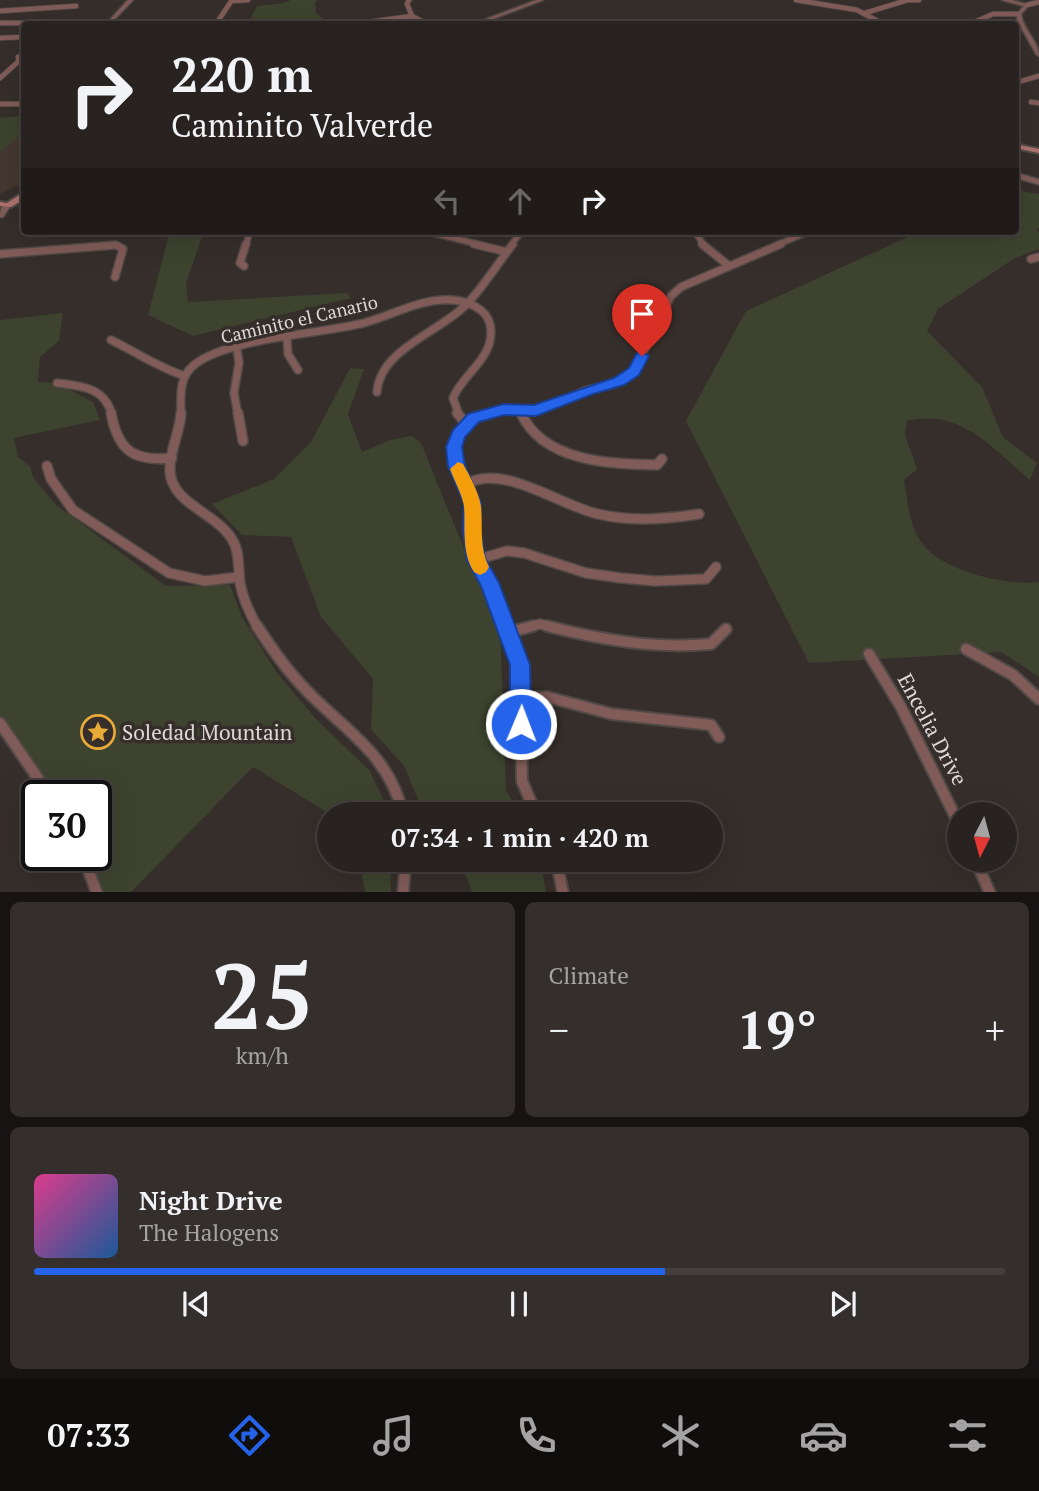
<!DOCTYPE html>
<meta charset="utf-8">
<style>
:root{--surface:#282220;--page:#342f2d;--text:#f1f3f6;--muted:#a5a4a5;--line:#443f3e;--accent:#2563eb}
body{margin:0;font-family:"PT Serif",serif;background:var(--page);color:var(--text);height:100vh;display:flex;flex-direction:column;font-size:26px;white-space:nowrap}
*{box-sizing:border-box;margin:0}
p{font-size:23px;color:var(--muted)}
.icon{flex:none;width:38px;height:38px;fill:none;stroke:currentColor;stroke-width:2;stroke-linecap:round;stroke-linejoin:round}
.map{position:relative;height:892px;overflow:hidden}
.side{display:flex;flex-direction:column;gap:10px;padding:10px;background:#161312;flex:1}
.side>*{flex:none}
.guide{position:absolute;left:21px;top:21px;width:998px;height:214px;border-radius:7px;box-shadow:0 7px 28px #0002,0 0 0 2px var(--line);background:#282220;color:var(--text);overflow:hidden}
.needle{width:46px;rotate:186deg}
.tools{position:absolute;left:947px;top:802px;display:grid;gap:14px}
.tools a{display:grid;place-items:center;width:70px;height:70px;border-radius:50%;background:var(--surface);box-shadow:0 7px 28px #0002,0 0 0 2px var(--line);font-size:35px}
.speed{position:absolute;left:21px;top:780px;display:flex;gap:14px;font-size:35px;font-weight:700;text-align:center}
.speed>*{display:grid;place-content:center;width:91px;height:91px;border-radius:50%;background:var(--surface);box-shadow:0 7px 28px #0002,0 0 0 2px var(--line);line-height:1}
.speed .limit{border:4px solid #111;border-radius:10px;background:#fff;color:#111}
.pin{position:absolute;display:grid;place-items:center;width:60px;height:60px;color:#fff;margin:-72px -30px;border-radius:50% 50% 50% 0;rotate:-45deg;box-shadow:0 0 7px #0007}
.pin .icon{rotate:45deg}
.me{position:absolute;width:77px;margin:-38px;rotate:1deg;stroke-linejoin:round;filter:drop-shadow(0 0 5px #0008)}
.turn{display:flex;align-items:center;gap:24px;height:147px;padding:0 35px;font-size:32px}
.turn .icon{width:91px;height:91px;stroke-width:2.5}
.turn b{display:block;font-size:49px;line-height:60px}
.lanes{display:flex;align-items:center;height:66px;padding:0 35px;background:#0003;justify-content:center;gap:35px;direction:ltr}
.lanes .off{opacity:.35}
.big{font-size:52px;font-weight:700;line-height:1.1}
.side .card{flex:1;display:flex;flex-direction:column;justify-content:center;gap:10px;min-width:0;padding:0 24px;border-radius:10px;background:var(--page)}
.side .dial{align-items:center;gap:0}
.dial b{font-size:91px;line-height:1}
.song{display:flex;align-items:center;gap:21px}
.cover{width:84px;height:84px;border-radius:10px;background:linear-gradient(135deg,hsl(330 70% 55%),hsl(210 70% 35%))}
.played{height:7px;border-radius:4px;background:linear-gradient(90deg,var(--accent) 65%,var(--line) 65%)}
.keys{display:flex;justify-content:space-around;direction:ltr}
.heat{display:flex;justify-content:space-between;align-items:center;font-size:38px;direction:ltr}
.side .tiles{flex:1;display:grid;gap:10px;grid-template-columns:1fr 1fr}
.card:last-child{grid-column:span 2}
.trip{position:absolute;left:317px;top:802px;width:406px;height:70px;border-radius:35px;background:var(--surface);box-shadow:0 7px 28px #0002,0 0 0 2px var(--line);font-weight:700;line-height:70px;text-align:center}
.tab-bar{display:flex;height:112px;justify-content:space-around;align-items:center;background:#100e0d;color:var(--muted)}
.tab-bar .icon{width:49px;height:49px}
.tab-bar .selected{color:var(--accent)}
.tab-bar b{font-size:32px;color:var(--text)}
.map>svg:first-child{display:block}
.built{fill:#443730}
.green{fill:#3d432f}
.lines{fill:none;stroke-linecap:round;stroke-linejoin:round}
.minor-far4-casing{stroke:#504946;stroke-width:6}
.minor-far3-casing{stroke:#504946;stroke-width:8}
.minor-far2-casing{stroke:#504946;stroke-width:10}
.minor-far1-casing{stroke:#504946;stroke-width:12}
.minor-casing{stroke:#504946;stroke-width:14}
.tertiary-casing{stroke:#504946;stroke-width:3}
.secondary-casing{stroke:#504946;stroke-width:4}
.minor-far4{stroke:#815b57;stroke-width:4.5}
.minor-far3{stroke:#815b57;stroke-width:5}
.minor-far2{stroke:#815b57;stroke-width:7}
.minor-far1{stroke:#815b57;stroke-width:9}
.minor{stroke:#815b57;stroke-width:10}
.tertiary{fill:#815b57;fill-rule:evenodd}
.secondary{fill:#ae726d;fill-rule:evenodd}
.route{fill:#2563eb;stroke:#184099;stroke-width:2}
.slow{fill:#f59e0b}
.labels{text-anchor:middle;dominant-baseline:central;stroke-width:7;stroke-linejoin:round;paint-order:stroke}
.street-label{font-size:18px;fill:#ded9d7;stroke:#352e2a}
.near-street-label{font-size:21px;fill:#ded9d7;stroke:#352e2a}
.near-poi-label{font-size:21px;fill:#ded9d7;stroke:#352e2a;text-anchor:start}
</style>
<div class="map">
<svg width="1039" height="893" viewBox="0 0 1039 893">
<rect width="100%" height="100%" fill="#352e2a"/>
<!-- built -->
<path class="built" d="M24,116V182L0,194V118Z"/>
<!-- green -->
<path class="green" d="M291,0H317L315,3L316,13L329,24H248L257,6L284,3Z
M22,116L17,122L24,124V133L0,152V118Z
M1015,190L1039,194V228L1036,229L1039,233V249L1015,258L938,309L927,331L982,387L1003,437L1037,463L1030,480C992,448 961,408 907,421L905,435L917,469L904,480C908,500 909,526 922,543C942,571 1006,586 1039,582V677L1001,652L809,663L686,421L746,311L921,231H1015Z
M170,231H204L186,283L188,302L347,293L351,298L193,336L148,315Z
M63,313L59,341L40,357L38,382L57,383L93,402L100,420L14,438L18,457L30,466L33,477L56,505L166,586L230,585L242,617L277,673L316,719L370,771L390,814H330L253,767L131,892H96L81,856H96V796H48L0,723V320Z
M350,368L364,369L348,414L362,452L390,440L412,436L421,443L467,556L500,627L506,790L520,814H424L404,766L371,729L373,679L321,617L291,537L242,535L212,504L274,479L311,442Z
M359,859H390L391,892H365Z
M459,859H540L546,892H472Z"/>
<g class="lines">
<!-- minor-far4 casing -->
<g class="minor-far4-casing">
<path id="minor-far4" d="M409,0L407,4L412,16L427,24
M796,0L857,10L883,24
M231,1L248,0
M1027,5L1039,2
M0,11L76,6
M865,13L908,0H919
M762,22L780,24
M0,23H76
M216,24L232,0
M355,24L412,16
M970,24L993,14H1019
M0,38L24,37
M0,78L19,61L18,57
M1015,83L1039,76
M1031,102L1039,103
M0,104H24"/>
</g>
<!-- minor-far3 casing -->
<g class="minor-far3-casing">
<path id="minor-far3" d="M1015,175L1039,182
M425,231L481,245
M694,231L704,245
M249,232L291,231
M113,245H116
M246,245L250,231
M511,245L522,231
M777,245L810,231"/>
</g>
<!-- minor-far2 casing -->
<g class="minor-far2-casing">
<path id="minor-far2" d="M474,244L507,252
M702,244L729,266
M0,254L116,245L123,249L115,277
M1031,259L1039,257
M244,266L240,263L246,244
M287,339L288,354L298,370
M111,340C136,352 159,368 185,376
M237,349L239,363L234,393L238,415
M57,383C81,386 105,387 112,415
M377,392C380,349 440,332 467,304C484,286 498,263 513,244
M519,410L521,415
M181,415C181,397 178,378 194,365C227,338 320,334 364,323C393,315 421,298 452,300C467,301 486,308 490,324C497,357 463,373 453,398L459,415
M485,415L504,410L536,411L588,390L619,382L634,371L671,296L681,287L781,244"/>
</g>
<!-- minor-far1 casing -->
<g class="minor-far1-casing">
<path id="minor-far1" d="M111,413C118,451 134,462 172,458
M181,413C180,433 169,451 170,471C171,504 219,514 233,541C240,553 238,569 240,583C243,599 250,614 258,628
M238,413L243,441
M457,413L466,424
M491,413L474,418L458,434L454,447L456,466L472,503L476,560L490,583L506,628
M521,413C543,462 610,464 657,465L662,459
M47,466L51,479L73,510L169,573L205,581L239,577
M466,484C504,463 558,505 598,514C631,522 666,519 699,514
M476,560L507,551L524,553L586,573L621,578L655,581L706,579L716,567
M526,628L540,624L554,628"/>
</g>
<!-- minor casing -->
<g class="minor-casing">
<path id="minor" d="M257,626C273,651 292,677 313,697C352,735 390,758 403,814
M506,626L520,665L522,781L536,814
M547,626C602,640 655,649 711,644L726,629
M510,632L533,626
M966,649L1013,675L1039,699
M869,654L901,707L959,824
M522,698L547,697L612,714L711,725L719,737
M0,723L50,796
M83,856L97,893
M556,859L563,893
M975,859L990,893
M403,893L406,859"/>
</g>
<!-- tertiary casing -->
<g class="tertiary-casing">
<path id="tertiary" d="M128,0H133L110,24H106Z
M537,0H543L479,24H473Z
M1002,0H1011L1029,5L1021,14C1023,30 1038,40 1039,56L1036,54L1017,20V14L1024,6Z
M8,203L11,205L3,217H0C0,211 1,205 8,203Z"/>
</g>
<!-- secondary casing -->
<g class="secondary-casing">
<path id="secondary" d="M1015,144L1039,149V153L1015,148Z
M21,194H24V199L11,207L0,206V202L7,203Z"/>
</g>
<!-- minor-far4 -->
<use href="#minor-far4" class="minor-far4"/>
<!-- minor-far3 -->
<use href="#minor-far3" class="minor-far3"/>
<!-- minor-far2 -->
<use href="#minor-far2" class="minor-far2"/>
<!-- minor-far1 -->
<use href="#minor-far1" class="minor-far1"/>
<!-- minor -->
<use href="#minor" class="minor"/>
<!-- tertiary -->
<use href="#tertiary" class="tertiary"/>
<!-- secondary -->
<use href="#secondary" class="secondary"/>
</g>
<!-- route -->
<path class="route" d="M642,352L649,356L639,375L624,385L593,394L536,416L504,415L479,422L465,437L462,447L465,466L481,503L480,530L485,558L499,583L530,665L531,724L528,732L521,735L513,732L510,724V665L481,586L467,560L463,530L464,503L448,466L446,447L453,430L468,414L504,404L534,405L614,378L629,368L637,353Z"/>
<!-- slow -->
<path class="slow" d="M458,462L463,464C470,476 479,493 481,506C483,527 479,547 489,567L486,572L480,575L474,572C461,551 466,529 464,506C462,494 454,480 450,469Z"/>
<!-- icons -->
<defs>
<g id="sight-ring" transform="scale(1.75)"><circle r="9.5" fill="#352e2a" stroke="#e9ab38" stroke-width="1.5"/><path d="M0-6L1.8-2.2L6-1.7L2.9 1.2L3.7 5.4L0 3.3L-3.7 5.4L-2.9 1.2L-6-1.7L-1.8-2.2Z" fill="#e9ab38"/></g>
</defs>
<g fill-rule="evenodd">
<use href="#sight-ring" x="98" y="732"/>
</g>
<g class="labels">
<!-- street labels -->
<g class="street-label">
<text transform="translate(299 319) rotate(-13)">Caminito el Canario</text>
</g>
<!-- near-street labels -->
<g class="near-street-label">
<text transform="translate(933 729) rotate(62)">Encelia Drive</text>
</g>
<!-- near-poi labels -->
<g class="near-poi-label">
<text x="122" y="732">Soledad Mountain</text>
</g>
</g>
</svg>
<div class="tools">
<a><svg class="needle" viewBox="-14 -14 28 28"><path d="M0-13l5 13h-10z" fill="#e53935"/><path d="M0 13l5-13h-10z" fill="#a5a4a5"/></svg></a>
</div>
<div class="speed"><div class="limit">30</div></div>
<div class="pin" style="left:642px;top:356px;background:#d93025"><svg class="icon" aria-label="arrive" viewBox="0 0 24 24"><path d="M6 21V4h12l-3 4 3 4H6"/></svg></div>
<svg class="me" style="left:521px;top:724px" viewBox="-20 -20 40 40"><circle r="17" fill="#2563eb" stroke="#fff" stroke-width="3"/><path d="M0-11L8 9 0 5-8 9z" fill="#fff"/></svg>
<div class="trip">07:34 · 1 min · 420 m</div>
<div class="guide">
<div class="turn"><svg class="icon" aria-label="right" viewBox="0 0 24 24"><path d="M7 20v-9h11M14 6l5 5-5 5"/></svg><div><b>220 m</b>Caminito Valverde</div></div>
<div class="lanes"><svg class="icon off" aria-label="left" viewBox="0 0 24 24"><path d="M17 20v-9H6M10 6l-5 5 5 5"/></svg><svg class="icon off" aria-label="ahead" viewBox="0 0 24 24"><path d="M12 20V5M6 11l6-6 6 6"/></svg><svg class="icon" aria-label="right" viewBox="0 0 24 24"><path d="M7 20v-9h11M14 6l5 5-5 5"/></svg></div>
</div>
</div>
<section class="side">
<div class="tiles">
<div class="card dial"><b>25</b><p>km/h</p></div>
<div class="card"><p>Climate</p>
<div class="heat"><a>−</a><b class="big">19°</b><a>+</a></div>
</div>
<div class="card">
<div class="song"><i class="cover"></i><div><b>Night Drive</b><p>The Halogens</p></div></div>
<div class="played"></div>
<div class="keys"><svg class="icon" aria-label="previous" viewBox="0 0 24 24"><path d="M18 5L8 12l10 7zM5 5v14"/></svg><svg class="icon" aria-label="pause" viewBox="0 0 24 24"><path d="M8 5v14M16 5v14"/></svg><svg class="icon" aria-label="next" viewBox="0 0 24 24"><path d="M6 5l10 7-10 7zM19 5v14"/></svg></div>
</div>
</div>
</section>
<nav class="tab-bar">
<b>07:33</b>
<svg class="icon selected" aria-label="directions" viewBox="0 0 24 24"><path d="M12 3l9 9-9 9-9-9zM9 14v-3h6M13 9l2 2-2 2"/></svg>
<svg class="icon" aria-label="music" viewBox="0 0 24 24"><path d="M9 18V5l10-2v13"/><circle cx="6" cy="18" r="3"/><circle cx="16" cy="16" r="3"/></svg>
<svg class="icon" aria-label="phone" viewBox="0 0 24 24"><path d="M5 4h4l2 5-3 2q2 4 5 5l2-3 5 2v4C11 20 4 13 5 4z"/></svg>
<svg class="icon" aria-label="climate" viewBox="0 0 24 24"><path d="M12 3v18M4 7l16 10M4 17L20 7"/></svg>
<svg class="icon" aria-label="car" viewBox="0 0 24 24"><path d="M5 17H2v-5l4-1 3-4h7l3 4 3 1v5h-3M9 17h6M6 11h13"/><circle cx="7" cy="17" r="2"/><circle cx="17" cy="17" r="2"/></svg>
<svg class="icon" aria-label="filters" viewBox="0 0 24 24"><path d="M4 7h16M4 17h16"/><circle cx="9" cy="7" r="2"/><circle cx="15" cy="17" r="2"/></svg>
</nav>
